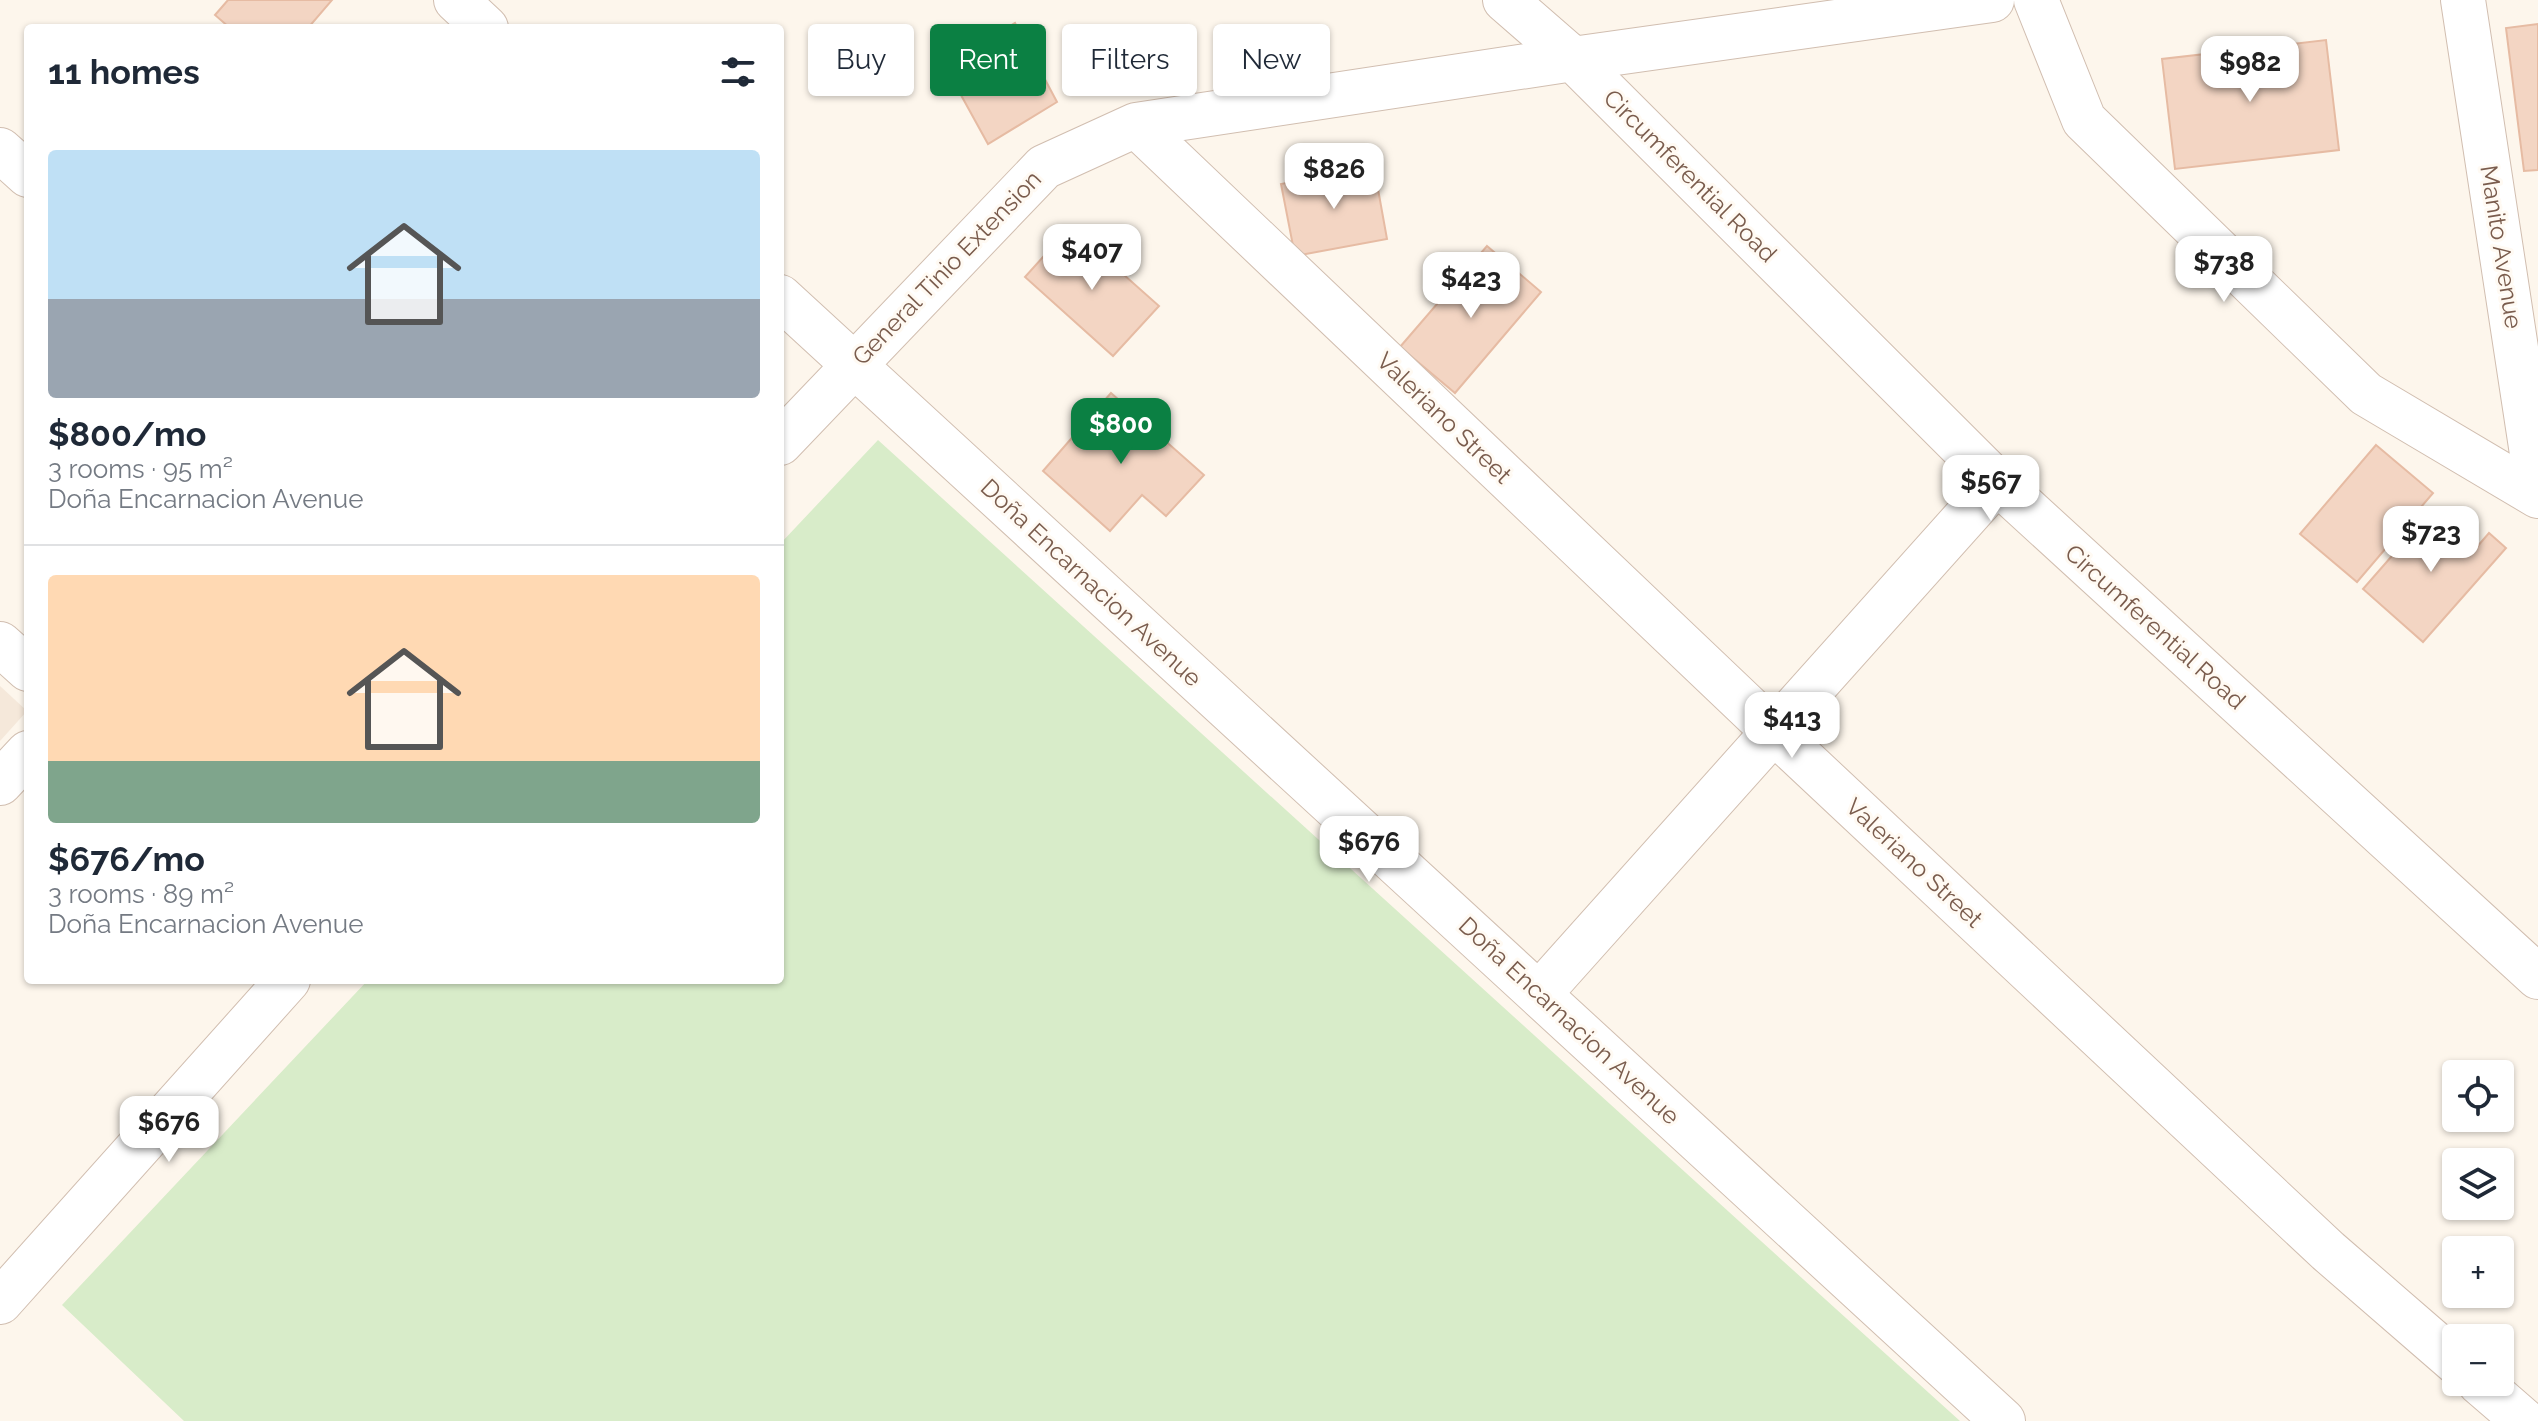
<!DOCTYPE html>
<meta charset="utf-8">
<style>
:root{--surface:#fff;--page:#f6f6f7;--text:#1f2937;--muted:#747a83;--line:#e0e1e3;--accent:#0b8043}
body{margin:0;font-family:Raleway,sans-serif;background:var(--page);color:var(--text);height:100vh;display:flex;flex-direction:column;font-size:30px;white-space:nowrap}
*{box-sizing:border-box;margin:0}
p{font-size:26px;color:var(--muted)}
.icon{flex:none;width:44px;height:44px;fill:none;stroke:currentColor;stroke-width:2;stroke-linecap:round;stroke-linejoin:round}
.map{position:relative;flex:1;overflow:hidden}
.panel{position:absolute;left:24px;top:24px;width:760px;height:960px;display:flex;flex-direction:column;background:var(--surface);border-radius:8px;box-shadow:0 2px 6px #0004}
.panel>*{flex:none}
.hud{position:absolute;left:808px;top:24px;width:760px;height:72px;display:flex;gap:16px}
.controls{position:absolute;left:2442px;top:1060px;display:grid;gap:16px}
.controls a{display:grid;place-items:center;width:72px;height:72px;border-radius:8px;background:var(--surface);box-shadow:0 2px 6px #0004;font-size:40px}
.price{position:absolute;translate:-50% -68px;padding:0 18px;border-radius:16px;background:#fff;color:#222;font-size:26px;line-height:52px;filter:drop-shadow(0 2px 4px #0008)}
.price::after{content:'';position:absolute;left:50%;top:48px;width:24px;height:18px;margin-left:-12px;background:inherit;clip-path:polygon(0 0,100% 0,50% 100%)}
.price.current{background:var(--accent);color:#fff}
ul{padding:0;list-style:none}
li{display:grid;align-content:center;gap:16px;height:424px;padding:0 24px}
li+li{border-top:2px solid var(--line)}
li span{display:grid;place-items:center;height:248px;border-radius:8px;color:#555}
li>.icon{margin-inline-start:auto}
span .icon{width:144px;height:144px;fill:#fffc;stroke-width:1}
li b{font-size:34px}
h2{display:flex;justify-content:space-between;align-items:center;height:96px;padding:0 24px;font-size:34px}
.tag{padding:0 28px;border-radius:8px;background:var(--surface);box-shadow:0 2px 6px #0004;font-size:28px;line-height:72px}
.tag.current{background:var(--accent);color:#fff}
.map>svg:first-child{display:block}
.residential{fill:#f5e8da}
.green{fill:#d8ecc9}
.building{fill:#f3d5c3;stroke:#e6bba3;stroke-width:2}
.lines{fill:none;stroke-linecap:round;stroke-linejoin:round}
.minor-casing{stroke:#d1beb0;stroke-width:46}
.minor{stroke:#fff;stroke-width:44}
.labels{text-anchor:middle;stroke-width:6;stroke-linejoin:round;paint-order:stroke}
.street-label{font-size:24px;fill:#7a5c4d;stroke:#fffaf3}
</style>
<div class="map">
<svg width="2538" height="1421" viewBox="0 0 2538 1421">
<rect width="100%" height="100%" fill="#fdf6ec"/>
<path class="residential" d="M0 686 27 711 0 741Z"/>
<path class="green" d="M878 440 1836 1309 1960 1421H184L62 1305 368 980H780V544Z"/>
<path class="building" d="M228 0H332L308 28H230L215 15Z
M1015 23 1057 102 988 144 945 66Z
M2538 24V170L2524 171 2506 28Z
M2326 40 2339 150 2175 169 2162 59Z
M1374 167 1387 239 1295 256 1281 184Z
M1070 227 1159 306 1113 356 1025 277Z
M1487 246 1541 292 1455 393 1400 347Z
M1111 393 1204 475 1166 516 1142 495 1110 531 1043 471Z
M2376 445 2433 493 2357 582 2300 534Z
M2433 509 2477 547 2489 533 2506 548 2423 642 2363 589Z"/>
<g class="lines">
<g class="minor-casing">
<path id="minor" d="M456 0 486 28
M1505 0 1573 59 1997 482 2538 977
M2036 0 2084 120 2366 394 2538 496
M2463 0 2538 493
M1136 125 1773 731 2328 1251 2456 1362
M0 150 28 175
M780 297 2003 1421
M780 443 1044 167 1136 125 1573 59 1992 0
M0 644 28 669
M0 783 28 753
M1539 994 1997 482
M0 1302 288 980
M2479 1382 2524 1421"/>
</g>
<use href="#minor" class="minor"/>
</g>
<g class="labels">
<g class="street-label">
<text transform="translate(1690 176) rotate(45)" y="8">Circumferential Road</text>
<text transform="translate(2501 247) rotate(81)" y="8">Manito Avenue</text>
<text transform="translate(947 268) rotate(-46)" y="8">General Tinio Extension</text>
<text transform="translate(1444 418) rotate(44)" y="8">Valeriano Street</text>
<text transform="translate(1091 583) rotate(43)" y="8">Doña Encarnacion Avenue</text>
<text transform="translate(2155 627) rotate(42)" y="8">Circumferential Road</text>
<text transform="translate(1914 863) rotate(43)" y="8">Valeriano Street</text>
<text transform="translate(1569 1021) rotate(43)" y="8">Doña Encarnacion Avenue</text>
</g>
</g>
</svg>
<div class="controls">
<a><svg class="icon" aria-label="locate" viewBox="0 0 24 24"><circle cx="12" cy="12" r="6"/><path d="M12 2v4M12 18v4M2 12h4M18 12h4"/></svg></a>
<a><svg class="icon" aria-label="layers" viewBox="0 0 24 24"><path d="M12 4l9 5-9 5-9-5zM3 14l9 5 9-5"/></svg></a>
<a>+</a>
<a>−</a>
</div>
<b class="price" style="left:2250px;top:104px">$982</b>
<b class="price" style="left:1334px;top:211px">$826</b>
<b class="price" style="left:1092px;top:292px">$407</b>
<b class="price" style="left:2224px;top:304px">$738</b>
<b class="price" style="left:1471px;top:320px">$423</b>
<b class="price current" style="left:1121px;top:466px">$800</b>
<b class="price" style="left:1991px;top:523px">$567</b>
<b class="price" style="left:2431px;top:574px">$723</b>
<b class="price" style="left:1792px;top:760px">$413</b>
<b class="price" style="left:1369px;top:884px">$676</b>
<b class="price" style="left:169px;top:1164px">$676</b>
<div class="hud">
<a class="tag">Buy</a>
<a class="tag current">Rent</a>
<a class="tag">Filters</a>
<a class="tag">New</a>
</div>
<section class="panel">
<h2>11 homes<svg class="icon" aria-label="filters" viewBox="0 0 24 24"><path d="M4 7h16M4 17h16"/><circle cx="9" cy="7" r="2"/><circle cx="15" cy="17" r="2"/></svg></h2>
<ul>
<li><span style="background:linear-gradient(#bfe0f5 60%,#9aa5b1 0)"><svg class="icon" aria-label="home" viewBox="0 0 24 24"><path d="M3 11l9-7 9 7M6 9v11h12V9"/></svg></span><div><b>$800/mo</b><p>3 rooms · 95 m²</p><p>Doña Encarnacion Avenue</p></div></li>
<li><span style="background:linear-gradient(#ffd9b3 75%,#7fa58c 0)"><svg class="icon" aria-label="home" viewBox="0 0 24 24"><path d="M3 11l9-7 9 7M6 9v11h12V9"/></svg></span><div><b>$676/mo</b><p>3 rooms · 89 m²</p><p>Doña Encarnacion Avenue</p></div></li>
</ul>
</section>
</div>
